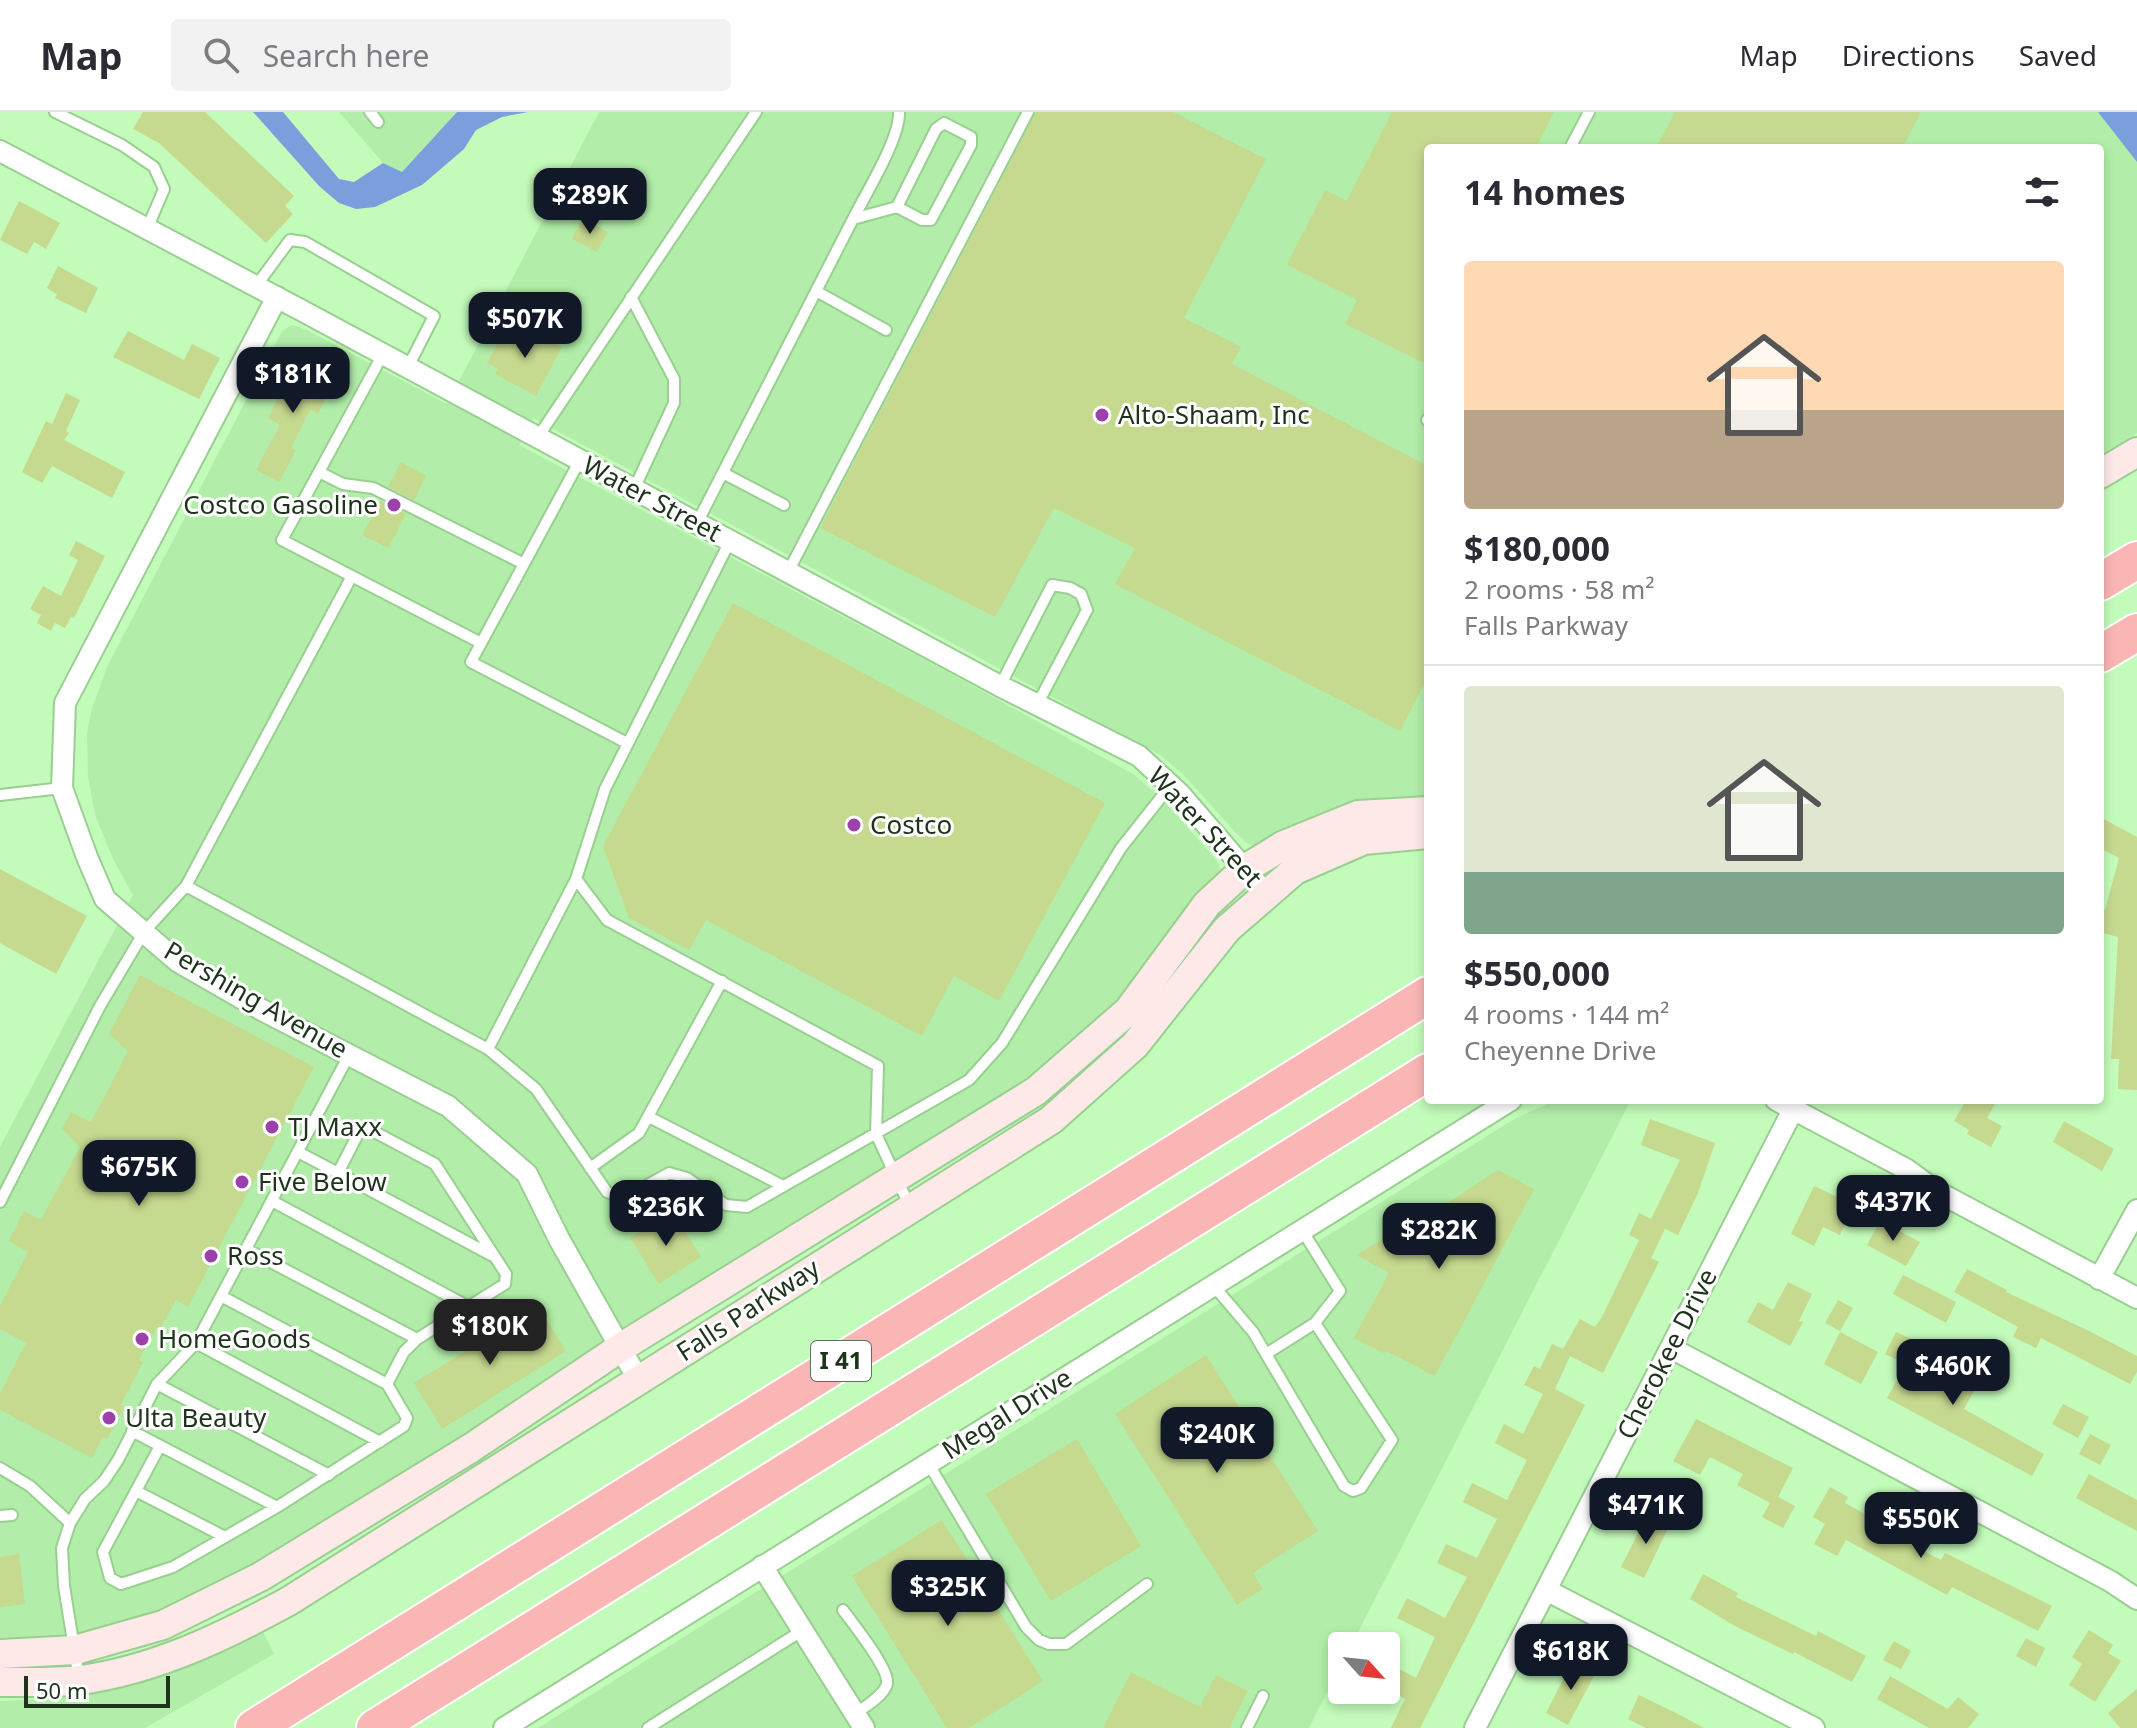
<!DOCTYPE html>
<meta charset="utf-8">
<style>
:root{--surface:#fff;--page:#f2f2f3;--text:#2b2b33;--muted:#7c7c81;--line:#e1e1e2;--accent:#111827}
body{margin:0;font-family:"Noto Sans",sans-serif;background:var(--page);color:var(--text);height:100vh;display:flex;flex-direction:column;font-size:30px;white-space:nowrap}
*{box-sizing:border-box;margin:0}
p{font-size:26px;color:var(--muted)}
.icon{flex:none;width:44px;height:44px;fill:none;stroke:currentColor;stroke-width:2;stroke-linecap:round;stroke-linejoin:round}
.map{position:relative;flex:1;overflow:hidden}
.details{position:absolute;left:1424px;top:32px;width:680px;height:960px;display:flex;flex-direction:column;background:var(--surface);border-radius:8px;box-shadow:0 4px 12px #0003}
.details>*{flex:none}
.needle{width:52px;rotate:117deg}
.controls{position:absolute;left:1328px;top:1520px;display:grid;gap:16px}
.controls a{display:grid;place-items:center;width:72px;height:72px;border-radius:8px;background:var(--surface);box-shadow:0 4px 12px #0003;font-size:40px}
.scale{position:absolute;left:24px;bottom:20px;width:146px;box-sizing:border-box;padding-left:8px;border:4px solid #1d331a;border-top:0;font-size:22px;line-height:28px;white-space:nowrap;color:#1d331a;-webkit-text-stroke:6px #fff;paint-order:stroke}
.price{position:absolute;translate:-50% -68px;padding:0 18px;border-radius:16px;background:var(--accent);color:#fff;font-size:26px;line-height:52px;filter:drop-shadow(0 2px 4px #0008)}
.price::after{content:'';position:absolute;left:50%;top:48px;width:24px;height:18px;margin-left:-12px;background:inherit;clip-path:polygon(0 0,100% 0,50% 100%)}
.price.current{background:#222;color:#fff}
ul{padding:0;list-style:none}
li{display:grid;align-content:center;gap:16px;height:424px;padding:0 40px}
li+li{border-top:2px solid var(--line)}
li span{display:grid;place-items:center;height:248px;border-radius:8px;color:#555}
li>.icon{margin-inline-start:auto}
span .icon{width:144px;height:144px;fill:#fffc;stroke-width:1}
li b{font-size:34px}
h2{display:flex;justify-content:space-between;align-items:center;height:96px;padding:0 40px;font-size:34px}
header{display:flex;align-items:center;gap:48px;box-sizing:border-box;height:112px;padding:0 40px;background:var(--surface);border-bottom:2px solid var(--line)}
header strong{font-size:38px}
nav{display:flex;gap:44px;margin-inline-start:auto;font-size:28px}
.search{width:560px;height:72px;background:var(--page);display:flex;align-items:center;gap:20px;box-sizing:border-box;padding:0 28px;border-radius:8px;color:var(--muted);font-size:30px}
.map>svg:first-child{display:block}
.built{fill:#b2eea9}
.water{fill:#7b9edc}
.building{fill:#c5d98f}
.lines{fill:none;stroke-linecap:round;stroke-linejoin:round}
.lane-casing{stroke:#99cf91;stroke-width:14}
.street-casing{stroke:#99cf91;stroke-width:24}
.secondary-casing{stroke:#99cf91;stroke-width:32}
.highway-casing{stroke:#fff;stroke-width:40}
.lane{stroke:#fff;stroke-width:10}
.street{stroke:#fff;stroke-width:20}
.secondary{stroke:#fde9e8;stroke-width:28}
.highway{stroke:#f9b6b4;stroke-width:36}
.poi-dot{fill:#9c41ac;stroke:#fff;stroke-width:3}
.labels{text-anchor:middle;stroke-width:6;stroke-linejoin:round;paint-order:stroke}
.shield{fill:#fff;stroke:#61705f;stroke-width:2}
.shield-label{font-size:24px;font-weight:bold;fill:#1d331a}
.poi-label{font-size:26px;fill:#1d331a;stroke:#fff;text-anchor:start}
.street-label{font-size:26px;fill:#1d331a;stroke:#fff}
</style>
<header>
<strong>Map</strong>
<div class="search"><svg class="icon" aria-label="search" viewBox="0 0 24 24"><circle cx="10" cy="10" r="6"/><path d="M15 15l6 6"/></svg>Search here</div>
<nav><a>Map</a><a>Directions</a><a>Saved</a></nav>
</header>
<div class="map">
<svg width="2137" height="1616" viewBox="0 0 2137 1616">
<rect width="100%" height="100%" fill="#c3fbba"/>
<path class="built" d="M339 0H457L402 60 383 51Z
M599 0H2137V321L2100 344V36H1428V688L1260 735 1248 732 1236 721 1183 662 1160 643 533 306 519 333 942 557 1133 662 1164 689 1213 744 1219 753 1222 764 1081 936 226 1476 108 1521 0 1534V1035L133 783 114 749 95 703 88 664 87 621 92 596 107 555 282 219 292 213 307 218 447 292Z
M1557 988H1631L1351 1534H1342V1551L1309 1616H538L1516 1006Z
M261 1516 274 1542 145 1616H0V1589L61 1586 157 1565 213 1544Z"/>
<path class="water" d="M253 0H283L339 67 354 70 383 51 402 60 457 0H528L502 5 476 18 464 37 422 73 375 95 356 97 339 91 319 74Z
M2098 0H2137V50Z"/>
<path class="building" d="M143 0H205L294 84 285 94 293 102 266 131 159 31 133 17Z
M1036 0H1173L1266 47 1184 206 1241 235 1232 252 1428 354V565L1400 619 1115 472 1135 436 1054 396 995 505 820 416Z
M1392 0H1554L1536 36H1428V253L1345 212 1357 188 1287 153 1325 78 1347 89Z
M1675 0H1921L1902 36H1656Z
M19 89 60 111 46 137 34 130 27 142 0 128Z
M583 107 608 120 597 140 572 127Z
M58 154 98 176 86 201 55 186 57 182 47 176Z
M523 215 562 235 536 284 495 262 498 257 487 251 502 221 515 228Z
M128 219 184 248 192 232 220 246 199 287 113 245Z
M296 248 335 267 318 302 310 298 291 336 296 338 279 370 256 358 280 313 268 306Z
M66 281 80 288 66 319 69 321 64 328 125 360 112 386 52 354 42 371 22 360 46 309 52 312Z
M401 350 426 364 414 388 388 375Z
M381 389 406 402 388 436 362 423Z
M76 429 105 444 74 506 71 505 65 516 55 511 51 519 37 511 41 503 30 497 43 474 61 484 78 448 69 443Z
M733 491 1105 691 999 889 954 864 922 924 706 808 689 838 629 806 603 734Z
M2100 705 2137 725V978L2118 977 2119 947H2111L2118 825 2100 820V796L2105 798 2119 746 2100 736Z
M0 757 87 804 56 862 0 831Z
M140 863 314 955 188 1195 176 1188 160 1217 157 1215 139 1248 143 1250 121 1293 124 1295 107 1327 103 1325 92 1346 0 1298V1281L26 1231 0 1217V1194L28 1140 9 1129 24 1099 41 1108 80 1035 62 1017 71 1000 91 1010 128 939 109 922Z
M1966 988H1997L1987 1006 2002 1014 1991 1035 1967 1022 1969 1018 1954 1009Z
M1650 1007 1715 1031 1698 1081 1678 1123 1665 1117 1651 1146 1659 1150 1603 1261 1570 1244 1555 1277 1585 1293 1420 1616H1391L1405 1587 1386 1576V1550L1416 1566 1435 1525 1397 1506 1407 1486 1445 1506 1467 1465 1437 1451 1446 1432 1477 1446 1497 1407 1463 1390 1472 1371 1507 1388 1527 1348 1495 1331 1504 1312 1523 1322 1543 1282 1524 1273 1534 1254 1540 1257 1552 1232 1563 1237 1580 1207 1595 1215 1602 1205 1639 1128 1629 1123 1639 1101 1651 1107 1680 1048 1641 1033Z
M2064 1009 2114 1037 2102 1059 2053 1030Z
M1498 1058 1534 1077 1435 1264 1386 1239 1383 1241 1354 1226 1389 1161 1356 1143 1426 1101 1428 1104Z
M1814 1074 1854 1093 1840 1123 1823 1115 1814 1134 1791 1122Z
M672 1099 701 1145 659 1172 630 1126Z
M1880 1109 1920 1130 1906 1154 1867 1133Z
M1967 1157 2007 1178 2006 1180 2089 1219 2137 1244V1260L2130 1272 2041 1226 2036 1236 2013 1225 2018 1215 1954 1180Z
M1903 1163 1956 1190 1946 1211 1893 1182Z
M1788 1170 1812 1182 1799 1209 1803 1210 1790 1234 1747 1210 1758 1190 1773 1198Z
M1838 1188 1853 1196 1840 1219 1825 1211Z
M538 1194 566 1239 442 1317 414 1271Z
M1840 1220 1878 1240 1861 1272 1824 1252Z
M1896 1220 1919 1230 1910 1247 1953 1269 1960 1256 1980 1268 1964 1297 2044 1342 2032 1364 1887 1286 1906 1252 1885 1242Z
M1206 1243 1318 1419 1253 1461 1263 1477 1237 1493 1115 1302Z
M2063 1292 2089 1305 2078 1326 2052 1312Z
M1696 1307 1793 1356 1778 1385 1795 1394 1783 1416 1762 1405 1770 1391 1737 1373 1743 1362 1710 1345 1700 1363 1673 1349Z
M2090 1322 2111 1333 2100 1353 2079 1342Z
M1077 1327 1141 1434 1051 1489 986 1382Z
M2089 1362 2137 1388V1419L2076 1386Z
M1830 1375 1848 1385 1845 1391 1879 1410 1882 1404 1904 1415 1899 1426 1941 1448 1945 1441 2052 1494 2038 1519 1952 1475 1947 1483 1846 1428 1837 1444 1814 1432 1825 1412 1813 1405Z
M1648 1401 1670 1412 1644 1466 1621 1455Z
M942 1408 1043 1569 969 1616H947L852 1464Z
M19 1442 25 1492 0 1495V1445Z
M1703 1462 1738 1481 1736 1485 1816 1524 1818 1519 1866 1544 1852 1570 1794 1540 1793 1542 1735 1514 1690 1487Z
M2089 1518 2113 1533 2108 1541 2121 1549 2095 1590 2069 1573 2082 1552 2072 1545Z
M2026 1526 2045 1536 2036 1555 2016 1544Z
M1894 1529 1911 1539 1901 1557 1883 1548Z
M1573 1548 1596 1560 1568 1613 1546 1601Z
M1131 1560 1200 1595 1216 1563 1248 1579 1229 1616H1103Z
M1890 1564 1948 1597 1958 1585 1979 1602 1968 1616H1929L1877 1587Z
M2137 1577V1616H2120L2108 1601Z
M1639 1583 1680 1603 1704 1616H1646L1628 1607Z"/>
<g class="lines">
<g class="lane-casing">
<path id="lane" d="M55 0 122 33 154 55 164 77 147 117
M370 0 378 10
M1570 36 1589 0
M853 107C866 81 900 27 899 0
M256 174 290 128 305 130 434 204 408 255
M816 179 886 218
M631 185 674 267V291L634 377
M383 242 282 428 481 531
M1427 308 1428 307
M538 325 756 0
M580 348 471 550 627 631
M319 360 343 372 373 376 524 452
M723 361 784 393
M697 411 853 107 897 95 922 108H931L971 33V25L944 11 936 17 897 95
M788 460 1028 0
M1000 574 1052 473 1070 476 1081 482 1087 498 1037 593
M0 683 62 676
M576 767 607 808 878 954 876 1022 909 1093
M186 774 488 937 536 977 607 1080 624 1086 669 1061 687 1066 726 1093 747 1095 969 968 1002 931 1121 736 1170 674
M488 937 576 767 605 677 730 429
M649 1005 783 1074
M590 1056 639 1021 722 869
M338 1061 491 1143
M272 1089 469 1195
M0 1090 100 894 144 820 186 774 352 464
M246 1137 417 1227
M1213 1173 1253 1220 1344 1374 1353 1379 1361 1376 1392 1328 1315 1211 1340 1179 1302 1118
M221 1184 387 1272
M196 1231 380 1330
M1266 1242 1315 1211
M157 1272 329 1363
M132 1319 277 1395 173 1455 121 1472 110 1466 103 1440 160 1334
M928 1351 1026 1515 1039 1528 1049 1532H1066L1147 1472
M0 1356 30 1374 70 1411
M136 1379 225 1425
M277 1395 404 1314 407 1306 387 1272 404 1240 417 1227 505 1172 506 1162 435 1052 369 1017 358 1022 338 1061 298 1040
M0 1404 12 1403
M843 1498C853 1512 890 1557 887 1572 884 1584 864 1595 855 1602
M79 1567 64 1474 62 1436 70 1411 85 1387 104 1369 118 1348 157 1272 196 1231 349 943
M648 1616 803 1518
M1247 1616 1263 1584"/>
</g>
<g class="street-casing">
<path id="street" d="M0 39 299 197 1000 574 1139 644 1180 682 1266 782
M277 185 65 591 62 676 87 745 105 787 177 849 262 898 448 994 527 1062 559 1127 638 1267
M1776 988 1906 1057 1936 1079 2137 1186
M2099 1167 2137 1098
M1671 1236 2110 1469 2137 1487
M762 1454 864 1616
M1546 1478 1814 1616
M504 1616 1511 988
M1475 1616 1794 996"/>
</g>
<g class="secondary-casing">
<path id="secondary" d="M2100 362 2137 340
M0 1542 75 1538 163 1513 260 1465 471 1336 620 1236 1036 979 1128 899 1207 792 1245 757 1284 733 1358 703 1428 699
M0 1570C27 1570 55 1571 81 1568 157 1557 223 1525 289 1489L1051 1008 1135 933 1227 817 1295 758 1364 728 1428 722"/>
</g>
<g class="highway-casing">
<path id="highway" d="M2100 470 2137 448
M2100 542 2137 520
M254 1616 1428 883
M375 1616 1428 960"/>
</g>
<use href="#lane" class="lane"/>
<use href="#street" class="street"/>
<use href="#secondary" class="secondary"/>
<use href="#highway" class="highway"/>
</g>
<g class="poi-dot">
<circle cx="1102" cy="303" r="8"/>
<circle cx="394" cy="393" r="8"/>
<circle cx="854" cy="713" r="8"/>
<circle cx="272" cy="1015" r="8"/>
<circle cx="242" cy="1070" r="8"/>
<circle cx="211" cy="1144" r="8"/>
<circle cx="142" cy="1227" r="8"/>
<circle cx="109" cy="1306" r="8"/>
</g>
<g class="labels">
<rect class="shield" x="811" y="1229" width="60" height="40" rx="6"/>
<g class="shield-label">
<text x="841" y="1257">I 41</text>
</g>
<g class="poi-label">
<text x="1118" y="312">Alto-Shaam, Inc</text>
<text x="378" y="402" text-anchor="end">Costco Gasoline</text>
<text x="870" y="722">Costco</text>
<text x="288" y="1024">TJ Maxx</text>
<text x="258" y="1079">Five Below</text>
<text x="227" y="1153">Ross</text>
<text x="158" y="1236">HomeGoods</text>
<text x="125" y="1315">Ulta Beauty</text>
</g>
<g class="street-label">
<text transform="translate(652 387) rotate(28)" y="9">Water Street</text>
<text transform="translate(1205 715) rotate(47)" y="9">Water Street</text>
<text transform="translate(256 888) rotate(30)" y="9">Pershing Avenue</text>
<text transform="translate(748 1198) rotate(-33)" y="9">Falls Parkway</text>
<text transform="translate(1667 1242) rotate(-63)" y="9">Cherokee Drive</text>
<text transform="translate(1007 1302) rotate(-32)" y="9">Megal Drive</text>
</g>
</g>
</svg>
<div class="controls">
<a><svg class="needle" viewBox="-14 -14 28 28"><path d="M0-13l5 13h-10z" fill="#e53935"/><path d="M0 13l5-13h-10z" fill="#7c7c81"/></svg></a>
</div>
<div class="scale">50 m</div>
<b class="price" style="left:590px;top:124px">$289K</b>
<b class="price" style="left:525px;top:248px">$507K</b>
<b class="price" style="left:293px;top:303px">$181K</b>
<b class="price" style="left:139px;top:1096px">$675K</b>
<b class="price" style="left:1893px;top:1131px">$437K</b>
<b class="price" style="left:666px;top:1136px">$236K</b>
<b class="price" style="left:1439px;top:1159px">$282K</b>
<b class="price current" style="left:490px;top:1255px">$180K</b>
<b class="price" style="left:1953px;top:1295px">$460K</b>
<b class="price" style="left:1217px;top:1363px">$240K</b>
<b class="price" style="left:1646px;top:1434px">$471K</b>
<b class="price" style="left:1921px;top:1448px">$550K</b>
<b class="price" style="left:948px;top:1516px">$325K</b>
<b class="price" style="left:1571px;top:1580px">$618K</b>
<section class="details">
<h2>14 homes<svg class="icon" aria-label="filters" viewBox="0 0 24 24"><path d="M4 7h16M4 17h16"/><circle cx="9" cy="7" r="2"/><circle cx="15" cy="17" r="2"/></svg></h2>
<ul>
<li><span style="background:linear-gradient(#ffd9b3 60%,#b9a48a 0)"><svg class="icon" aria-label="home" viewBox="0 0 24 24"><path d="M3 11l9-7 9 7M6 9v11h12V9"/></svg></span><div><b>$180,000</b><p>2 rooms · 58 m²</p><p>Falls Parkway</p></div></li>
<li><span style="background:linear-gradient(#dfe7d0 75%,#7fa58c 0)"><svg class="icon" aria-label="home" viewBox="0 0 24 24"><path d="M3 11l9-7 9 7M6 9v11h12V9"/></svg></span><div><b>$550,000</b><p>4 rooms · 144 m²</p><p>Cheyenne Drive</p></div></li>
</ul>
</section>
</div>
